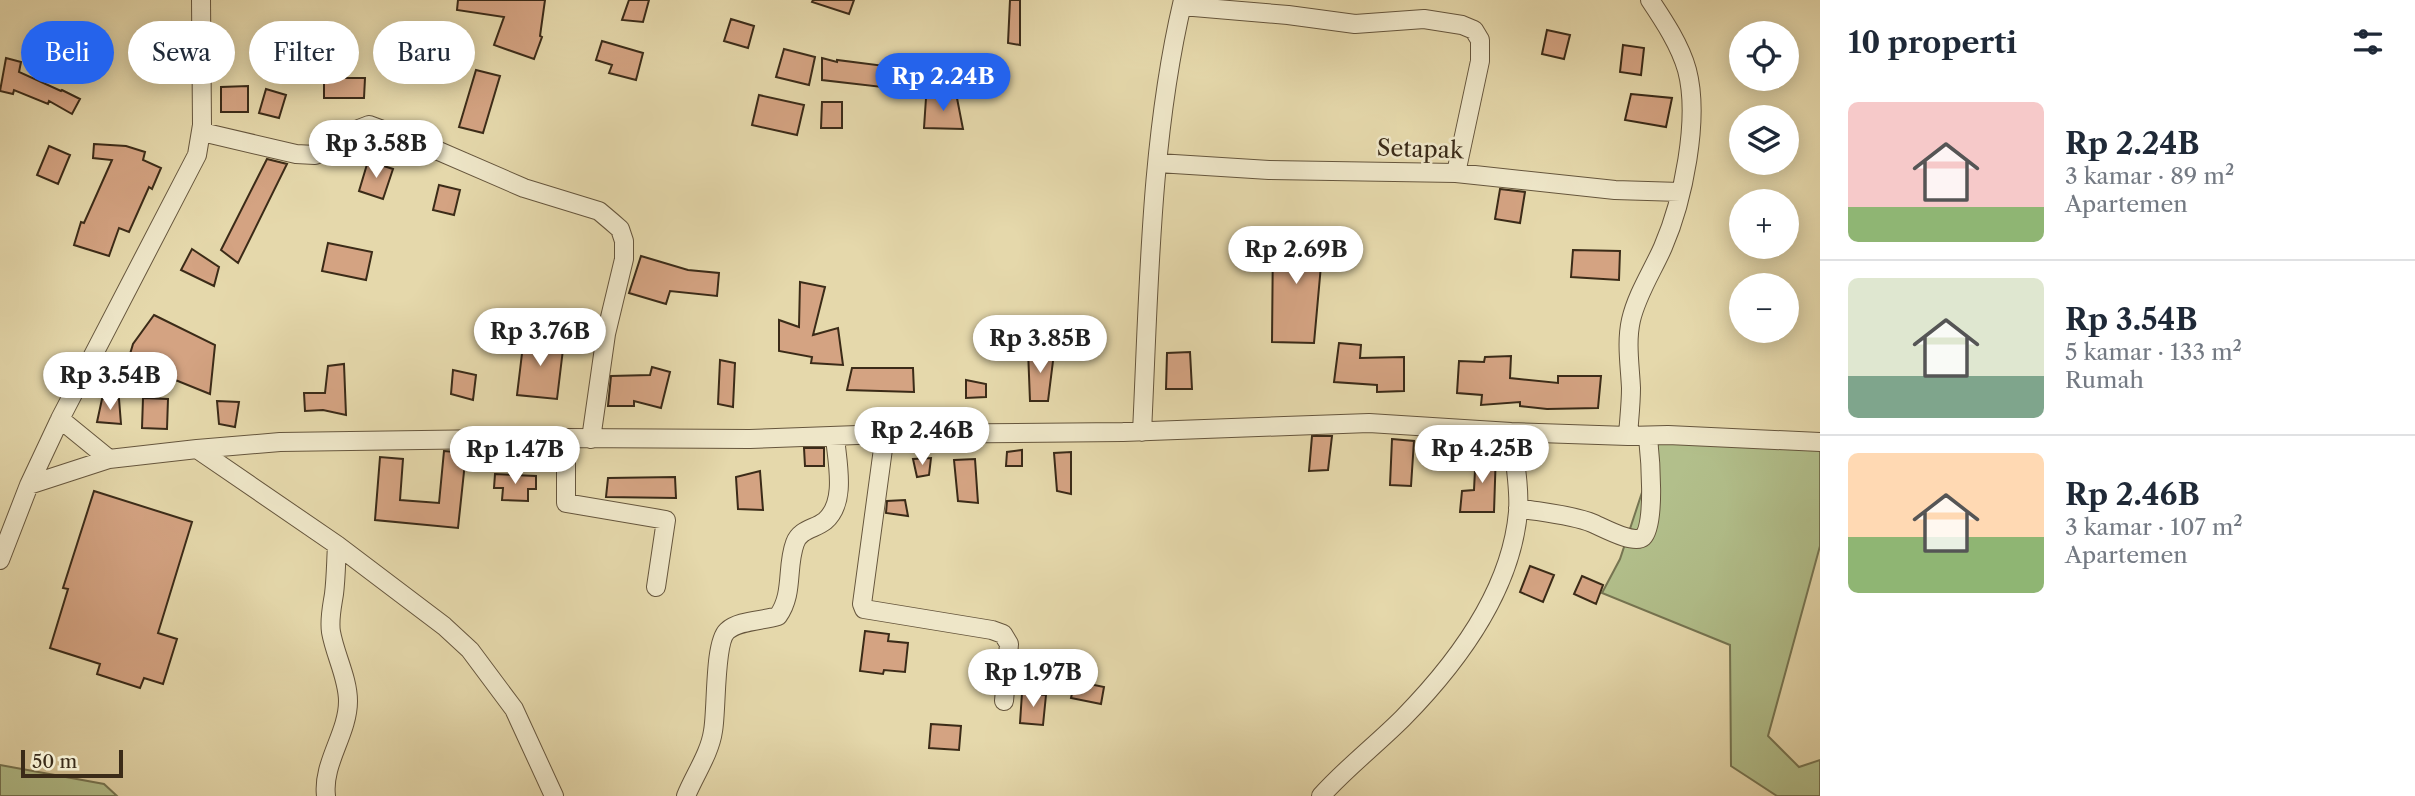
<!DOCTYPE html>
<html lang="id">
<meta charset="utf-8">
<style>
:root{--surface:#fff;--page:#f6f6f7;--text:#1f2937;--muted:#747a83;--line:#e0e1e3;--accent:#2563eb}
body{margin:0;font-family:"Libre Caslon Text",serif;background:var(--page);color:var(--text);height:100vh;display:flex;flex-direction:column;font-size:26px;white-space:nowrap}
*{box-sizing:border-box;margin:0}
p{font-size:23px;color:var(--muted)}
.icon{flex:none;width:38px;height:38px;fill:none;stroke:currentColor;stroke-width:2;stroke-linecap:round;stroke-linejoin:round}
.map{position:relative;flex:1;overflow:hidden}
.drawer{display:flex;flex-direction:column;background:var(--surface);width:595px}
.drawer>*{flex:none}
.hud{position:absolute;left:21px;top:21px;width:665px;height:63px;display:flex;gap:14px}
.tools{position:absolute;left:1729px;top:21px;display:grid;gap:14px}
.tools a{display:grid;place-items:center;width:70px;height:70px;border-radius:50%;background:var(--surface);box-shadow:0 4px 18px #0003;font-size:35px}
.scale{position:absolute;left:21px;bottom:18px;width:102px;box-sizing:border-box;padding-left:7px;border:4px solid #3b2b18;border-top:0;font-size:19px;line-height:24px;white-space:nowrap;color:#3b2b18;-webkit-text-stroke:5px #eee6c8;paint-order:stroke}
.price{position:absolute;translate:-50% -60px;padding:0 16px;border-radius:24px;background:#fff;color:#222;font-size:23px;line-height:46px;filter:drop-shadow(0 2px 4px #0008)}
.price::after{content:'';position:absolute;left:50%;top:42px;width:21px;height:16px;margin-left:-10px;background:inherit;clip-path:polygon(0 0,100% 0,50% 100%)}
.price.selected{background:var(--accent);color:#fff}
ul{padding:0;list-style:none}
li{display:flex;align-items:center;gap:21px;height:175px;padding:0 28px}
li+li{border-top:2px solid var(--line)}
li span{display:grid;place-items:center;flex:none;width:196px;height:140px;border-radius:10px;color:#555}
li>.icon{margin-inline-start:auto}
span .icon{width:84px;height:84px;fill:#fffc;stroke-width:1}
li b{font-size:30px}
h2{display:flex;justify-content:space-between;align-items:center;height:84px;padding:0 28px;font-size:30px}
.tag{padding:0 24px;border-radius:32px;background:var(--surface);box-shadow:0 4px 18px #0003;font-size:24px;line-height:63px}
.tag.selected{background:var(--accent);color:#fff}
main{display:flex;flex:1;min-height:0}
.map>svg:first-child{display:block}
.green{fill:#b2bf8b;stroke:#767552;stroke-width:2}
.building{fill:#d4a382;stroke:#3b2b18;stroke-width:2}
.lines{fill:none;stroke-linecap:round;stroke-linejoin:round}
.minor-casing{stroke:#66563d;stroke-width:20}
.minor{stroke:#eee6c8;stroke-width:18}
.labels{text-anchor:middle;stroke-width:5;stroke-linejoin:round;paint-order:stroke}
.street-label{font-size:23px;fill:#3b2b18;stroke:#eee6c8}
</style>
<main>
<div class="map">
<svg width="1820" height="796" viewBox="0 0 1820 796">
<rect width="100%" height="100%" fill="#e5d8ab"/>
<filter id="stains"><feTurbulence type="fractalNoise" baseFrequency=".00286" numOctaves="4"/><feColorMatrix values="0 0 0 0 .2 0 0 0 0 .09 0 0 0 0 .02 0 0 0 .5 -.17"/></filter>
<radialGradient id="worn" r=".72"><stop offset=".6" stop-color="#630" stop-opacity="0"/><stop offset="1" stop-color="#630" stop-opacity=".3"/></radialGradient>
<path class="green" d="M1662 432 1820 434V546L1768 736 1799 767 1820 760V796H1777L1731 766 1730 645 1602 593 1620 559Z
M0 765 104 784 117 796H0Z"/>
<path class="building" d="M458 0H545L540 36 542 37 534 59 494 45 504 17 457 10Z
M629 0H649L643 22 622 20Z
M813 0H854L849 14 812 2Z
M1010 0H1020V45L1008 43Z
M731 19 754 26 748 48 724 41Z
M1547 30 1570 35 1564 59 1542 54Z
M602 41 643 53 636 80 609 73 612 65 596 60Z
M1623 45 1644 48 1641 75 1620 72Z
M784 49 815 57 809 85 776 77Z
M6 58 21 62 19 72 61 91 62 90 80 99 72 114 49 101 48 104 14 90 13 94 0 91Z
M822 58 837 62V60L885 66 882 87 822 80Z
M476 70 500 76 483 133 459 127Z
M324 78H365L364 98H324Z
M248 86V112H221V87Z
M266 89 286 95 279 118 259 113Z
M956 93 963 129 924 128 926 98Z
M1631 94 1672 98 1666 127 1625 120Z
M759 95 804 105 797 135 752 125Z
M822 102H842V128H821Z
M94 144 126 146 145 152 143 160 161 168 152 189 149 187 129 232 119 228 109 256 74 245 81 222 84 223 112 160 93 158Z
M49 146 70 155 58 184 37 175Z
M267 159 287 164 238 263 221 250Z
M368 161 393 169 383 199 359 191Z
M439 185 460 190 454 215 433 210Z
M1500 189 1525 192 1520 223 1495 219Z
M1324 232 1314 343 1272 342 1273 235Z
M328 243 372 252 366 280 322 271Z
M192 249 219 267 214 286 181 270Z
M1573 250 1620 251 1619 280 1571 277Z
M641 256 688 270 719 273 717 296 670 291 666 304 629 293Z
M800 282 825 287 813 335 838 328 843 365 811 363 812 357 779 351V320L799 327Z
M154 315 215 345 210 394 128 361 133 344Z
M524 337 564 341 557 399 517 395Z
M1339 343 1361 345 1360 358 1404 357V391L1377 392V385L1334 382Z
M1028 350 1054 353 1048 401H1030Z
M1190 352 1192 389H1166L1167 353Z
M1511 356 1510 378 1558 383V376H1601L1598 408 1547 409 1520 406V402L1481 405 1482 395 1457 393 1459 361 1484 362 1485 357Z
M720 360 735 363 733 407 718 404Z
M344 364 346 415 323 410 305 411 304 393H325L328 366Z
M652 367 670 372 661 408 634 401V406H608L611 376 650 375Z
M852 368H913L914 392 847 390Z
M453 370 476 375 473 400 451 394Z
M966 380 986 384V397L966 398Z
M143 398 168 399 167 429 142 428Z
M102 399H119L121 424 97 422Z
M217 401 239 402 235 427 219 424Z
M1312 436H1332L1328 470 1309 471Z
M1392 439 1414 441 1411 486 1390 485Z
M804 448H824V466H805Z
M1022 450V466H1006L1007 452Z
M1476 450 1496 451 1494 512H1460L1462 491 1474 490Z
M444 451 466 453 458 528 375 520 380 457 403 459 400 500 439 503Z
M1071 452V494L1057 491 1054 453Z
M931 458 929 475 917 477 913 459Z
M975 459 978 503 958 501 954 460Z
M760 471 763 510 738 509 736 477Z
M495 474 536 476V489H528V501L502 500 503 488H494Z
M675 477 676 498 606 497 608 478Z
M94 491 192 522 158 633 177 639 163 684 144 678 140 688 97 674 100 664 50 648 68 589 63 588Z
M905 500 908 516 886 513 887 501Z
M1530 566 1554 575 1543 602 1520 592Z
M1582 576 1603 585 1596 604 1574 594Z
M865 631 889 634 888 641 908 643 905 672 884 670 883 674 860 671Z
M1075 681 1104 687 1101 704 1071 698Z
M1022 693 1046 695 1043 725 1020 723Z
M931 724 961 726 959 750 929 748Z"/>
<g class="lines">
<g class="minor-casing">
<path id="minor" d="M1182 6 1288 15 1355 24 1424 19 1462 25 1474 30 1480 40V61L1456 173
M202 132 296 154 315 155 329 149 356 130 369 125 434 149 524 188 599 211 612 222 620 229 624 241V259L606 334 591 439
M1158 163 1269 170 1456 173 1615 190 1680 192
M60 419 109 459
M1142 432C1149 289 1150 139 1183 0
M885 434 862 604 864 609 992 630 1003 634 1009 644 1004 701
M1628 436C1629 420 1631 404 1631 388 1630 366 1626 342 1631 320 1637 294 1653 270 1663 247 1683 201 1700 119 1687 70 1680 45 1664 21 1650 0
M566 438V503L666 520 656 587
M197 449 337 545 444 626 470 650 514 709 554 796
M29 485 109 459 197 449 280 442 566 438 750 439 885 434 1123 432 1369 423 1511 432 1628 436 1668 435 1820 442
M1518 508C1540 512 1573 515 1592 523 1602 527 1634 545 1643 537 1656 525 1650 455 1648 437
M0 560 29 485 60 419 197 155 202 125 201 0
M326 796C322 763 348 734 348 701 348 678 335 655 331 632 329 619 332 607 334 594 336 578 336 562 337 545
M686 796C694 776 710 753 713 731 717 710 714 643 727 631 739 620 763 621 778 616 794 594 786 567 795 543 800 529 815 529 825 521 847 502 837 462 835 437
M1321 796C1346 768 1376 745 1403 718 1457 663 1511 591 1518 512 1520 486 1514 457 1511 432"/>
</g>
<use href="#minor" class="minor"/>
</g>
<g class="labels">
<g class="street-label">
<text transform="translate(1420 149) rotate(2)" y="8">Setapak</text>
</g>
</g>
<rect width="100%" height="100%" filter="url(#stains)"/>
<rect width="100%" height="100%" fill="url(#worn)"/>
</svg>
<div class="tools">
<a><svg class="icon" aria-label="locate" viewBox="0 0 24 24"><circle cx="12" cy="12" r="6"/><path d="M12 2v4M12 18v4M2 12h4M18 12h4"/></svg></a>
<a><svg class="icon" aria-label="layers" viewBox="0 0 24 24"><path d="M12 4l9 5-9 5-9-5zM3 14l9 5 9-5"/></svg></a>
<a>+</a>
<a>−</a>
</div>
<div class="scale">50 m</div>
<b class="price selected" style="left:943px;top:113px">Rp 2.24B</b>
<b class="price" style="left:376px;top:180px">Rp 3.58B</b>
<b class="price" style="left:1296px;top:286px">Rp 2.69B</b>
<b class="price" style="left:540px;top:368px">Rp 3.76B</b>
<b class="price" style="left:1040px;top:375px">Rp 3.85B</b>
<b class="price" style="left:110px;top:412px">Rp 3.54B</b>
<b class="price" style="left:922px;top:467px">Rp 2.46B</b>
<b class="price" style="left:1482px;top:485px">Rp 4.25B</b>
<b class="price" style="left:515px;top:486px">Rp 1.47B</b>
<b class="price" style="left:1033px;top:709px">Rp 1.97B</b>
<div class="hud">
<a class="tag selected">Beli</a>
<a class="tag">Sewa</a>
<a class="tag">Filter</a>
<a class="tag">Baru</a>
</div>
</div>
<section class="drawer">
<h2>10 properti<svg class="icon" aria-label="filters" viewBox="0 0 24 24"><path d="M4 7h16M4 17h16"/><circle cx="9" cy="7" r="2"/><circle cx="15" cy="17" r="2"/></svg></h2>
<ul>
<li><span style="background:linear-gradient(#f6c9c9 75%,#8fb573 0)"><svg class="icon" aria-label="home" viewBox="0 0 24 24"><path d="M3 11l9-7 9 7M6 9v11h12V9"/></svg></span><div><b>Rp 2.24B</b><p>3 kamar · 89 m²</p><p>Apartemen</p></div></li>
<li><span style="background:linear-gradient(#dfe7d0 70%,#7fa58c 0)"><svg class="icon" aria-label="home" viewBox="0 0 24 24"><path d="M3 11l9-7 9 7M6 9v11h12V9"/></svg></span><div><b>Rp 3.54B</b><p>5 kamar · 133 m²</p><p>Rumah</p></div></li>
<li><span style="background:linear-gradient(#ffd9b3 60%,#8fb573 0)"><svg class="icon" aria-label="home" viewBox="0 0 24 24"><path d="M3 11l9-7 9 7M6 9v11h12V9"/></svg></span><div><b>Rp 2.46B</b><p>3 kamar · 107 m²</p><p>Apartemen</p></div></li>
</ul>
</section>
</main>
